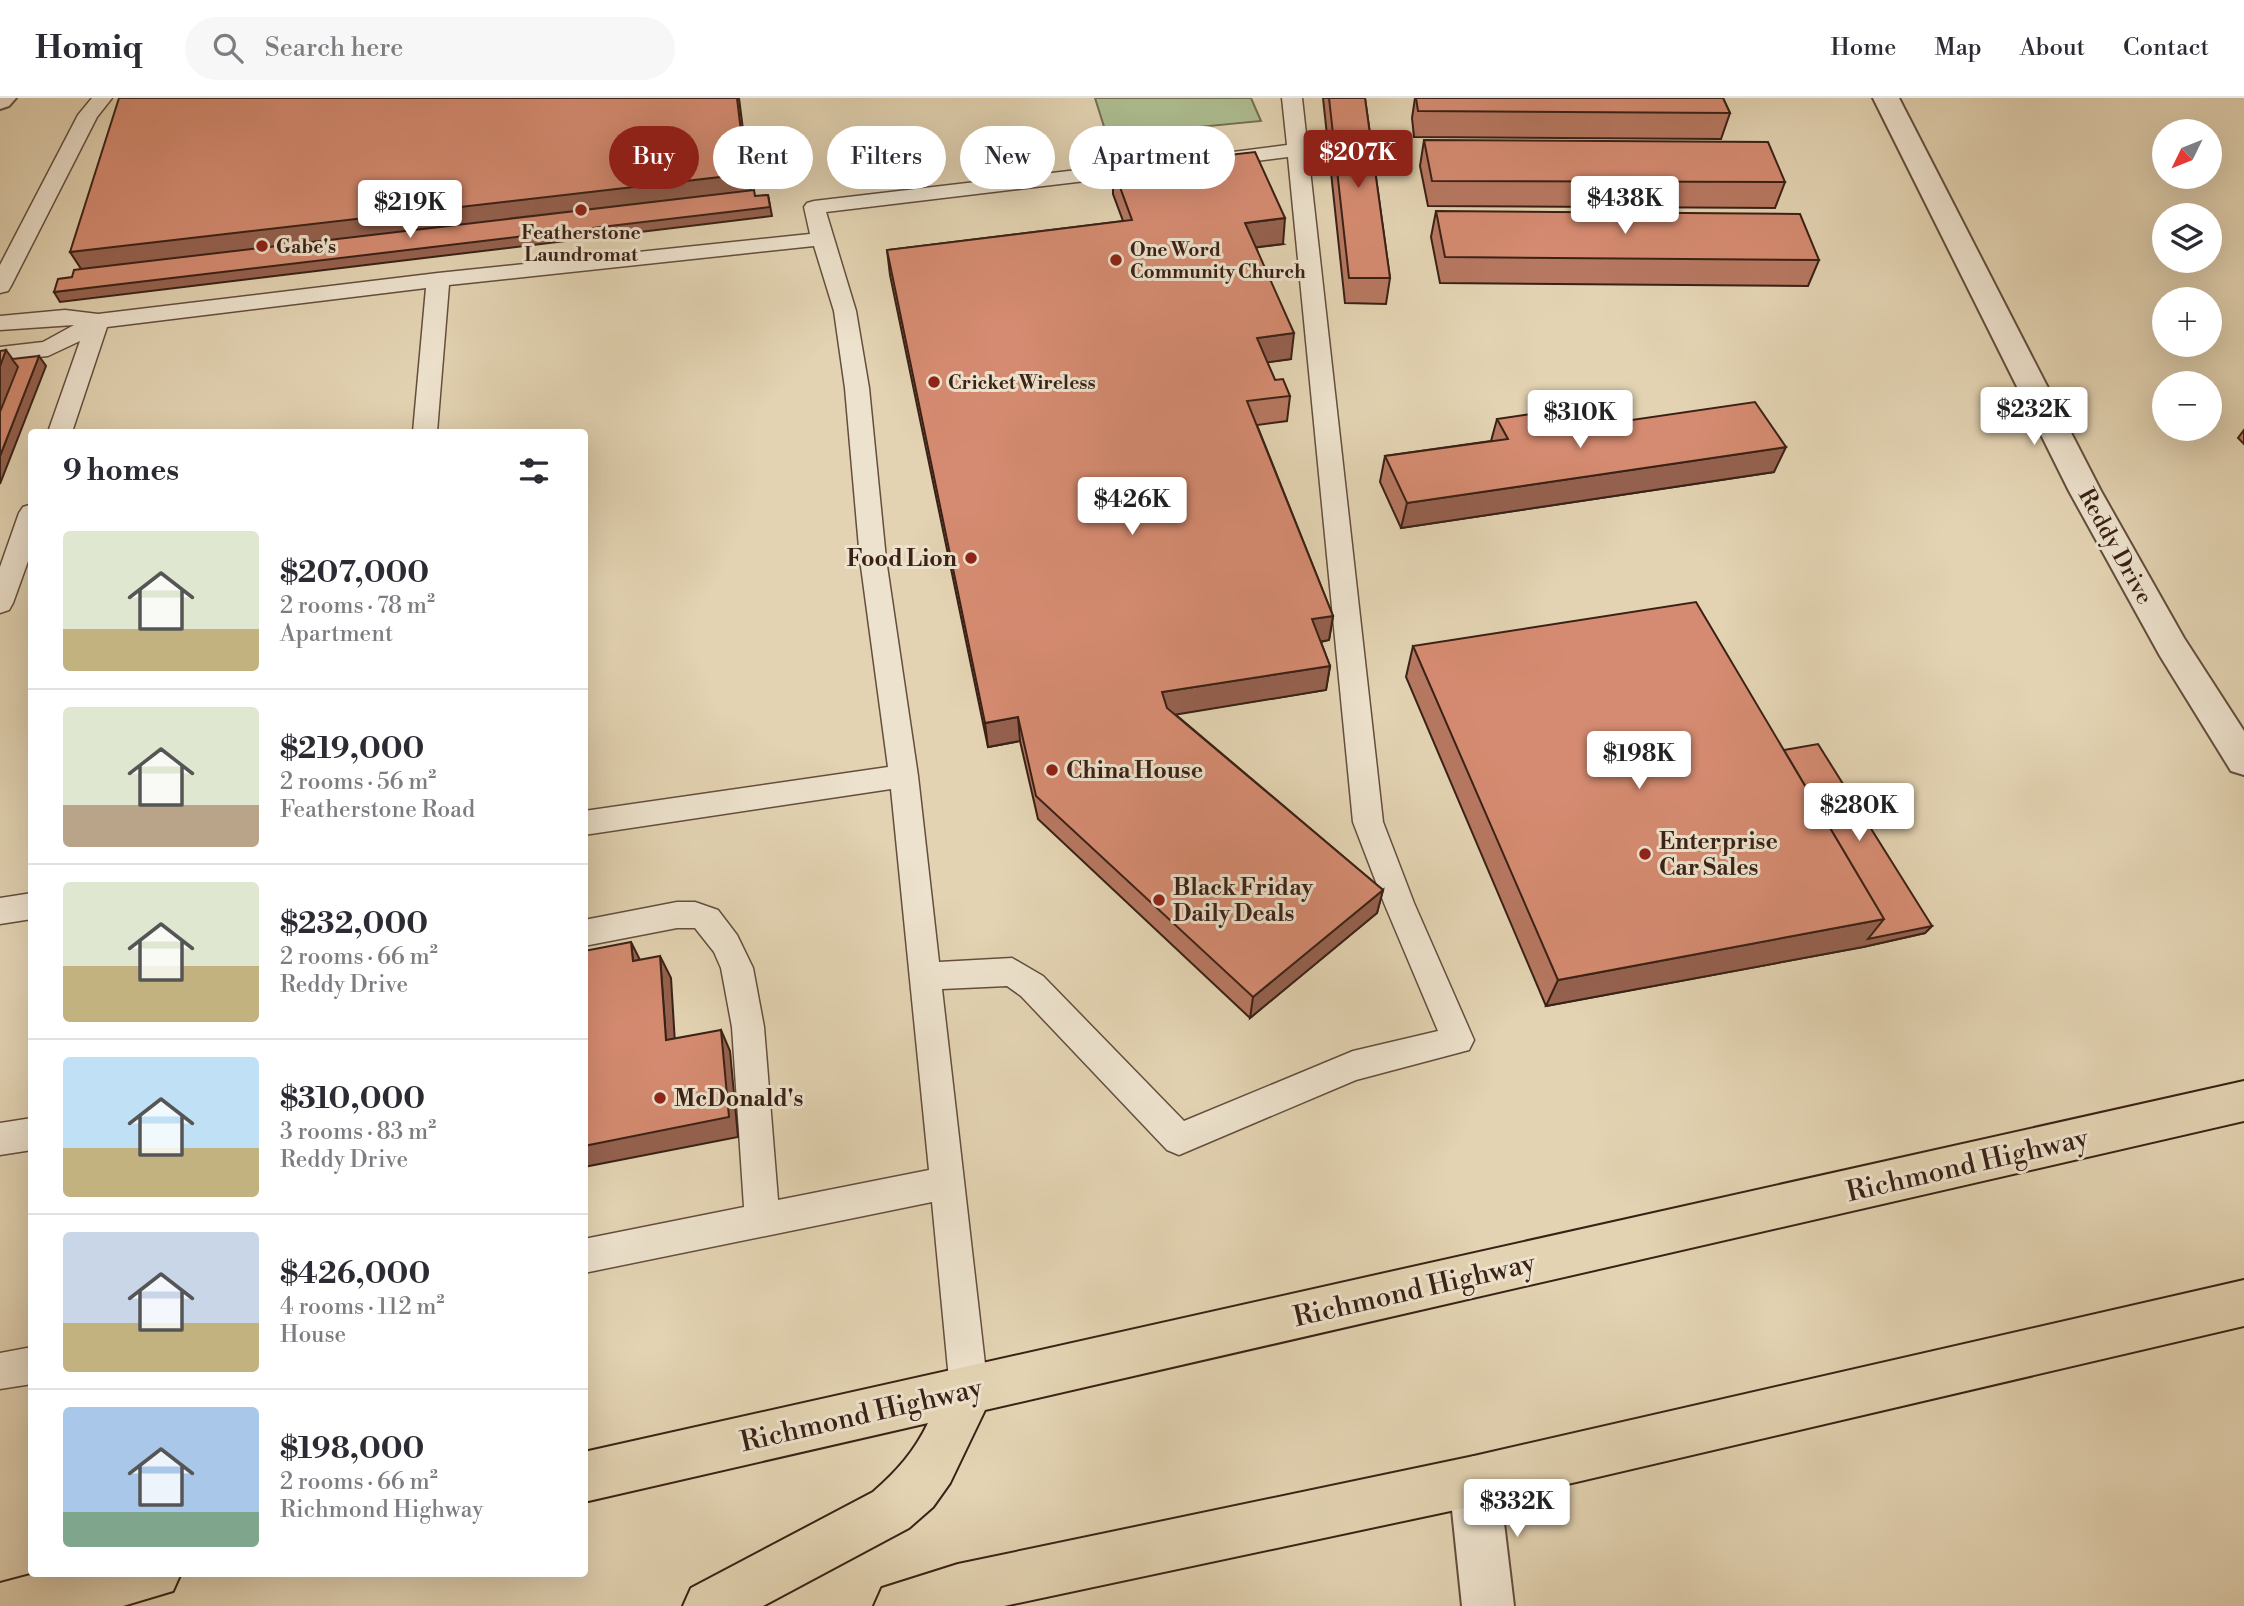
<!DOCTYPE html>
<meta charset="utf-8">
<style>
:root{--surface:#fff;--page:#f7f7f7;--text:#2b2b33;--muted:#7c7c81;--line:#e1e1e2;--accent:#8f2418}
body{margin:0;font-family:"Libre Bodoni",serif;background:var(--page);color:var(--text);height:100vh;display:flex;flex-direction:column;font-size:26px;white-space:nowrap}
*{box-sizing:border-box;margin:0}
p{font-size:23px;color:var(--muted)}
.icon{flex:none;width:38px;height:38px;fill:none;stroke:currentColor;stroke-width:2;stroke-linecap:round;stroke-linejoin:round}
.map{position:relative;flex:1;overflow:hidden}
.sheet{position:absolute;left:28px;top:331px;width:560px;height:1148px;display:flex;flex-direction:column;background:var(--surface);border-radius:7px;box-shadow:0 7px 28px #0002}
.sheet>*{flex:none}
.banner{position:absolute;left:609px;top:28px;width:665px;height:63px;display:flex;gap:14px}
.needle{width:46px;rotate:227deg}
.controls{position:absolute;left:2152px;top:21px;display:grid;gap:14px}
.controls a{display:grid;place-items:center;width:70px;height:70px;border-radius:50%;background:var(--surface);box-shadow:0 7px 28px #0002;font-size:35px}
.price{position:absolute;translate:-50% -60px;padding:0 16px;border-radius:7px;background:#fff;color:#222;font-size:23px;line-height:46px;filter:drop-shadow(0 2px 4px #0008)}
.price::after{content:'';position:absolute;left:50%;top:42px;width:21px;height:16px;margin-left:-10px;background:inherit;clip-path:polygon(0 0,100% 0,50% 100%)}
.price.selected{background:var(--accent);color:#fff}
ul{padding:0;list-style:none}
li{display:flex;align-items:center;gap:21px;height:175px;padding:0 35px}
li+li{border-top:2px solid var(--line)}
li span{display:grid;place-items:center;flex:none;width:196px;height:140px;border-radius:7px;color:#555}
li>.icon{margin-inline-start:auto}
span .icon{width:84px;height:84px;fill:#fffc;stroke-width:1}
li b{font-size:30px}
h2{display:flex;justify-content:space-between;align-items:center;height:84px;padding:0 35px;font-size:30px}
.chip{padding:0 24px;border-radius:32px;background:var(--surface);box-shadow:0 7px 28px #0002;font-size:24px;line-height:63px}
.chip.selected{background:var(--accent);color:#fff}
header{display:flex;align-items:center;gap:42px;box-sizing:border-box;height:98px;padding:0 35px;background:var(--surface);border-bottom:2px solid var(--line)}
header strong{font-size:33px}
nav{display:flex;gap:38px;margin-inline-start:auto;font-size:24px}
.search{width:490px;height:63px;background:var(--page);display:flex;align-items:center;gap:18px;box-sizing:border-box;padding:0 24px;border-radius:38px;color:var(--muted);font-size:26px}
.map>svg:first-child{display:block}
.green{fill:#aebe90;stroke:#747053;stroke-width:2}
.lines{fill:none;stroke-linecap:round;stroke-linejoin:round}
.service-casing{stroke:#644e3d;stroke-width:3}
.minor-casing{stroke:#644e3d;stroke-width:4}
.tertiary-casing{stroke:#644e3d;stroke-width:4}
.primary-casing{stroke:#3a2116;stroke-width:4}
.service{fill:#ede2cd;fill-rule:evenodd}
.minor{fill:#ede2cd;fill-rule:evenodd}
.tertiary{fill:#ede2cd;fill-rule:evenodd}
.primary{fill:#e3d3b2;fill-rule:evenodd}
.wall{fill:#b77861;stroke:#3a2116;stroke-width:2}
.shaded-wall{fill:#95614f;stroke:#3a2116;stroke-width:2}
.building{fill:#d58b71;stroke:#3a2116;stroke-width:2}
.poi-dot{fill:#8f2418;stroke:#ede2cd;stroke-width:2.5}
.labels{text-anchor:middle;stroke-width:6;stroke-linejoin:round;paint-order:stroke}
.far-poi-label{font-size:19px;font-weight:bold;fill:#3a2116;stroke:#ede2cd;text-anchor:start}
.street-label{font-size:23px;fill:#3a2116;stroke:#ede2cd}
.poi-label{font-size:23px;font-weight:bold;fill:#3a2116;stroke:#ede2cd;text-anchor:start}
.near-street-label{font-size:28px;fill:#3a2116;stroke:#ede2cd}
</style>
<header>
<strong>Homiq</strong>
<div class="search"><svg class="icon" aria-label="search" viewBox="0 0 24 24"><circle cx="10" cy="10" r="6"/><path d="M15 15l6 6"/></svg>Search here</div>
<nav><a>Home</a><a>Map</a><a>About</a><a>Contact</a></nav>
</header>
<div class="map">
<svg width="2244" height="1508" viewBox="0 0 2244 1508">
<rect width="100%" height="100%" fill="#e3d3b2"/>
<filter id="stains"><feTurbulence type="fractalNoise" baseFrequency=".00286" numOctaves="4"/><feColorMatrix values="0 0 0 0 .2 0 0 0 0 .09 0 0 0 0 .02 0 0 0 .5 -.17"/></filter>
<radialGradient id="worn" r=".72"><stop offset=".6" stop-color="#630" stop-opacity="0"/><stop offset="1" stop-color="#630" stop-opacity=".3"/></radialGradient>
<path class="green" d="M1095 0H1251L1261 23 1107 38Z"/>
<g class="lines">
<g class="service-casing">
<path id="service" d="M92 0H112L97 19 11 188 8 193 0 195V167L78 17Z
M1282 0H1302L1383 724 1414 805 1474 942 1469 952 1356 982 1179 1057 1167 1052 1021 898 1007 888 942 891 988 1292 982 1305 969 1311 956 1305 950 1292 932 1104 584 1175V1141L744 1109 732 929 721 870 714 854 695 830H677L584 848V822L677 804H695L718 812 737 837 753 870 764 929 778 1102 929 1072 891 691 584 737V713L888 669 860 461 845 290 834 213 814 148 449 187 437 334H413L426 190 107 229 72 334H48L80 243 48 258 0 263V249L43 244 74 227 0 232V218L65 212 98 216 438 175 810 136 804 109 807 105 814 103 1153 63 1160 65 1163 69 1160 73 1153 75 826 114 856 213 869 290 886 461 918 678 939 864 1012 860 1043 878 1184 1023 1353 953 1438 933 1384 805 1353 724 1288 59 1217 68 1210 66 1207 62 1210 58 1217 56 1287 47Z
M32 406V452L13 505 9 512 0 515V469L19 415 23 409Z
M32 795V821L0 826V800Z
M32 1020V1052L0 1057V1025Z
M32 1249V1286L0 1291V1255Z"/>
</g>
<g class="minor-casing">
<path id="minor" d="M1474 1358 1492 1365 1499 1383 1514 1508H1462L1449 1383 1456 1365Z"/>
</g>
<g class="tertiary-casing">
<path id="tertiary" d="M0 0H16L9 8 0 11Z
M1873 0H1899L2101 393 2184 540 2244 633V677L2231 673 2160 558 2069 393Z"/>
</g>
<g class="primary-casing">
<path id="primary" d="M2244 983V1023L985 1312 950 1385 933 1409 909 1430 763 1508H683L691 1490 873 1394C897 1373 914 1354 928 1325L584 1404V1354Z
M2244 1182V1228L1474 1408 1004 1508H874L882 1490 958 1466 1474 1358Z
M38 1475H181L173 1493 123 1508H0V1485Z"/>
</g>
<use href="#service" class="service"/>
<use href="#minor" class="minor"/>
<use href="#tertiary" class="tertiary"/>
<use href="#primary" class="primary"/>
</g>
<path class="wall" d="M1323 0H1365L1390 180 1386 206 1345 205Z
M1415 0H1723L1730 15 1721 41 1414 39 1412 20Z
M1424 42 1785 84 1775 110 1428 108 1420 68Z
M1113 70 1283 146 1256 149 1291 261 1267 264 1275 282 1290 298 1287 323 1257 327 1333 518 1329 542 1321 544 1330 568 1326 592 1175 616 1383 792 1377 815 1250 920 1038 721 1020 643 988 649 890 177 887 152 1123 123 1113 96Z
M1436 113 1819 162 1808 188 1440 185 1431 139Z
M1497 321 1584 329 1774 374 1401 430 1380 384 1385 358 1491 343Z
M2244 332V346L2238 340Z
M1413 548 1784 652 1932 828 1925 835 1863 849 1546 908 1406 579Z"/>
<path class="shaded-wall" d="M737 0H739L752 102 87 180 70 154Z
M768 97 772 118 60 204 54 194Z
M1285 120 1283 146 1243 151 1245 125Z
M1294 235 1291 261 1255 266 1257 240Z
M6 252 25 278 0 341V268Z
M39 258 46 268 0 386V358Z
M1786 349 1774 374 1401 430 1407 405Z
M1333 518 1329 542 1308 546 1312 521Z
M1330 568 1326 592 1161 619 1162 594Z
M1018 619 1020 643 988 649 985 625Z
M1383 792 1377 815 1250 920 1253 899Z
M1884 821 1932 828 1925 835 1863 849 1546 908 1558 882Z
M631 844 642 866 633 863Z
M660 858 671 880 676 962 666 942Z
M721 932 730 953 738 1039 584 1069V1048Z"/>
<path class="building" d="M119 0H737L746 76 70 154Z
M1329 0H1365L1390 180H1349Z
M1416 0H1723L1730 15 1418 13Z
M1424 42 1768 44 1785 84 1432 83Z
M1255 54 1285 120 1245 125 1294 235 1257 240 1275 282 1283 281 1290 298 1247 303 1333 518 1312 521 1330 568 1162 594 1167 610 1383 792 1253 899 1036 698 1018 619 985 625 887 152 1132 122 1113 70Z
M754 92 755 98 768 97 770 109 54 194 58 181 72 179 74 172 81 171Z
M1436 113 1800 116 1819 162 1445 159Z
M6 252 0 268V253Z
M39 258 0 358V314L18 269 12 261Z
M1755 304 1786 349 1407 405 1385 358 1508 341 1497 321 1573 310 1584 329Z
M1696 504 1884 821 1558 882 1413 548Z
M1818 646 1932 828 1868 841 1884 821 1784 652Z
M631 844 633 863 660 858 666 942 721 932 729 1019 584 1048V853Z"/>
<g class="poi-dot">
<circle cx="581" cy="112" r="7"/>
<circle cx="262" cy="148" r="7"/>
<circle cx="1116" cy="162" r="7"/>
<circle cx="934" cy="284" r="7"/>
<circle cx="971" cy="460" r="7"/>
<circle cx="1052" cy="672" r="7"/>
<circle cx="1645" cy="756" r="7"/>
<circle cx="1159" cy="802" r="7"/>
<circle cx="660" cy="1000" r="7"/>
</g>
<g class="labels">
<g class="far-poi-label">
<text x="581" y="141" text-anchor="middle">Featherstone<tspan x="581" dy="22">Laundromat</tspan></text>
<text x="276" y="155">Gabe's</text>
<text x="1130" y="158">One Word<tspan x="1130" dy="22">Community Church</tspan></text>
<text x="948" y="291">Cricket Wireless</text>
</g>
<g class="street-label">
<text transform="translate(2116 448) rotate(61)" y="8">Reddy Drive</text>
</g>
<g class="poi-label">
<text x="957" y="468" text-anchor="end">Food Lion</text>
<text x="1066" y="680">China House</text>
<text x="1659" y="751">Enterprise<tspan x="1659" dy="26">Car Sales</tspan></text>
<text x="1173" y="797">Black Friday<tspan x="1173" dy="26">Daily Deals</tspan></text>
<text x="674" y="1008">McDonald's</text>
</g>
<g class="near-street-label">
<text transform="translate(1967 1066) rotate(-13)" y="10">Richmond Highway</text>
<text transform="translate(1414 1191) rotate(-13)" y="10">Richmond Highway</text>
<text transform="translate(861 1316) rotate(-13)" y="10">Richmond Highway</text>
</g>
</g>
<rect width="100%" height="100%" filter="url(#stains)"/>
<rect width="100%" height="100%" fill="url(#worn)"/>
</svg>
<div class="controls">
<a><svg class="needle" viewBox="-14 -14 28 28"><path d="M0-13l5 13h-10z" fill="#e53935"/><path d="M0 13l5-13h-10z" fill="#7c7c81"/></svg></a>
<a><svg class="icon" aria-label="layers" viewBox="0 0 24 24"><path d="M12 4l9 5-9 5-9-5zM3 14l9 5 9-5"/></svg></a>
<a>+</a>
<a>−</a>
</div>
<b class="price selected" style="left:1358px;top:92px">$207K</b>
<b class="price" style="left:1625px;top:138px">$438K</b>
<b class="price" style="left:410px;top:142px">$219K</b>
<b class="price" style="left:2034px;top:349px">$232K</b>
<b class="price" style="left:1580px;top:352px">$310K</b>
<b class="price" style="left:1132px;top:439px">$426K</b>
<b class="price" style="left:1639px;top:693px">$198K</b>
<b class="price" style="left:1859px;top:745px">$280K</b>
<b class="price" style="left:1517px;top:1441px">$332K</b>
<div class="banner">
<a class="chip selected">Buy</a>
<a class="chip">Rent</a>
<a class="chip">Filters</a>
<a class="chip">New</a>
<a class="chip">Apartment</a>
</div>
<section class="sheet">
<h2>9 homes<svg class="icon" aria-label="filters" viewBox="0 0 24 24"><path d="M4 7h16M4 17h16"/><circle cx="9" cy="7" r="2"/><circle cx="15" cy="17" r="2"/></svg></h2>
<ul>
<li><span style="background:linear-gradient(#dfe7d0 70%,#c2b280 0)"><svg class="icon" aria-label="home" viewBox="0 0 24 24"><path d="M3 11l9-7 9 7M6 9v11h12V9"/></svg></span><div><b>$207,000</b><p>2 rooms · 78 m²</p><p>Apartment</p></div></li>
<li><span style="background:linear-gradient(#dfe7d0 70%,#b9a48a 0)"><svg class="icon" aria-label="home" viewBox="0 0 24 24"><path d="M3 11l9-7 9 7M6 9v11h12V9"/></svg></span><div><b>$219,000</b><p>2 rooms · 56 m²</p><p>Featherstone Road</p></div></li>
<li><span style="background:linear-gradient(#dfe7d0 60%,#c2b280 0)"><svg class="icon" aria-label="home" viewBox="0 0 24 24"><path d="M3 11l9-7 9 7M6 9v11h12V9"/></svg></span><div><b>$232,000</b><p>2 rooms · 66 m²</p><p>Reddy Drive</p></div></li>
<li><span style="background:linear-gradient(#bfe0f5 65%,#c2b280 0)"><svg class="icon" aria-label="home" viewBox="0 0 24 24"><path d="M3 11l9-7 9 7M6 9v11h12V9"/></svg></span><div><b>$310,000</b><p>3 rooms · 83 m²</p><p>Reddy Drive</p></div></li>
<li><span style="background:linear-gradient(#c9d6e8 65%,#c2b280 0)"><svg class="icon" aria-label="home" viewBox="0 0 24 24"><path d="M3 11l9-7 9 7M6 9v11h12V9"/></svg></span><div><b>$426,000</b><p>4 rooms · 112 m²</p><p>House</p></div></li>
<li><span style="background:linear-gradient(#a9c7e8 75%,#7fa58c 0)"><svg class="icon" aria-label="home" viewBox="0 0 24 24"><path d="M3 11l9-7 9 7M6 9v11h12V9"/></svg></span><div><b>$198,000</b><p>2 rooms · 66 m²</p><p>Richmond Highway</p></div></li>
</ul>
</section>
</div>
